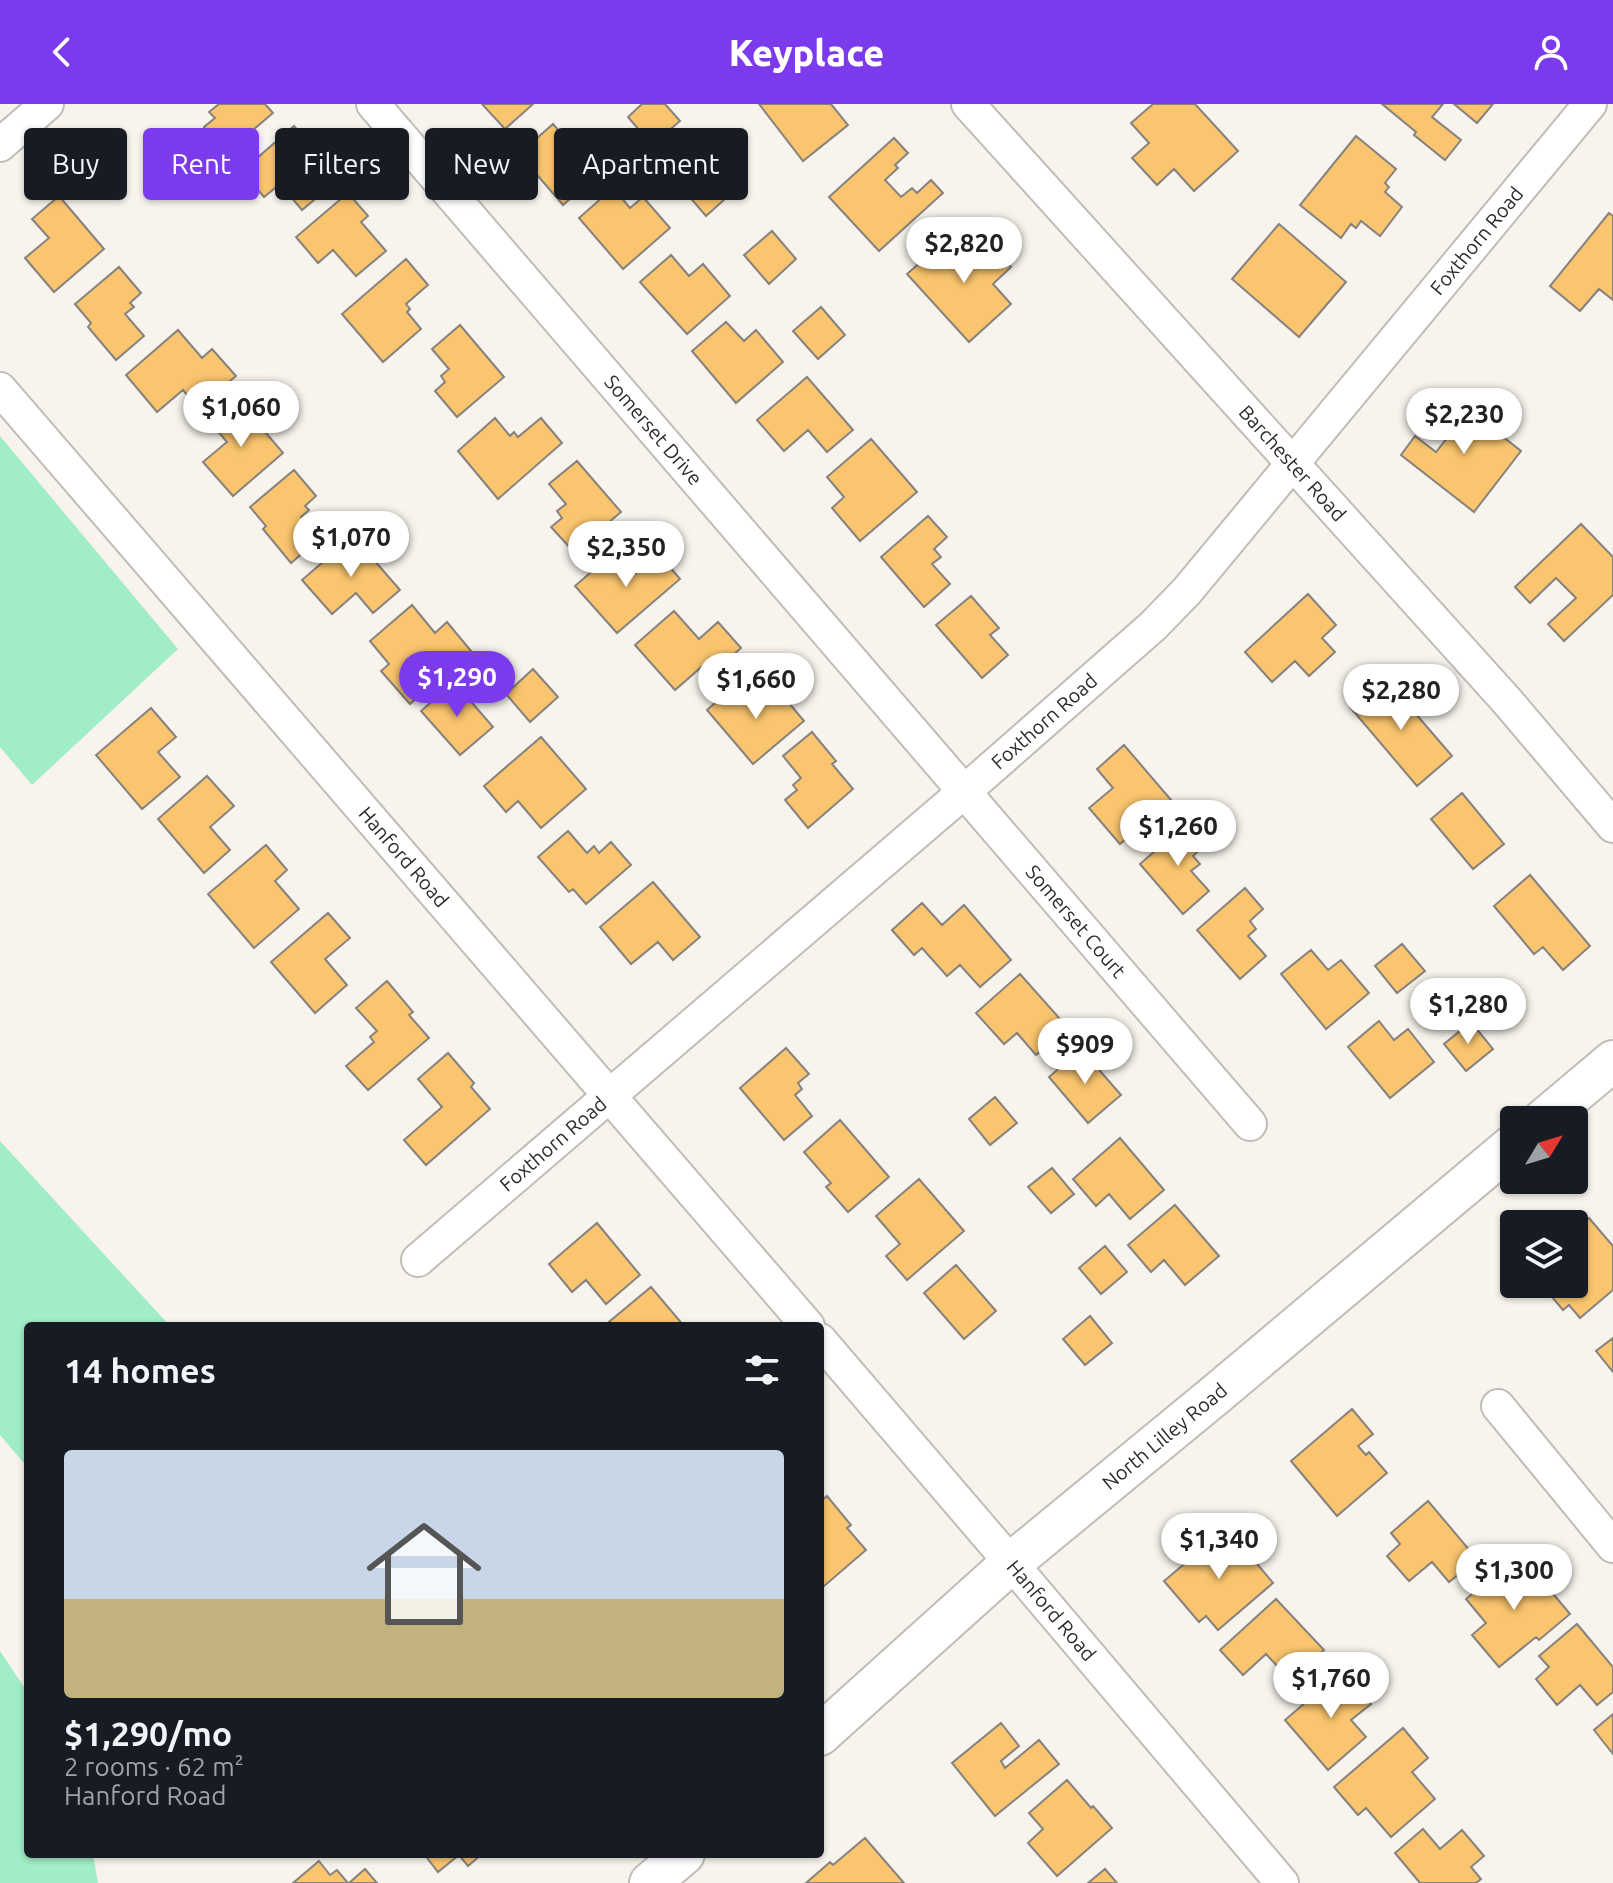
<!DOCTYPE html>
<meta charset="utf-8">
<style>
:root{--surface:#171b24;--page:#20242c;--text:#f1f3f6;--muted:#9ea1a6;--accent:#7c3aed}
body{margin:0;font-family:Ubuntu,sans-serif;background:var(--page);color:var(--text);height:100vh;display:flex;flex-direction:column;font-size:30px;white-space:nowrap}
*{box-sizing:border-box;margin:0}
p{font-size:26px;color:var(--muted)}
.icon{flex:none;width:44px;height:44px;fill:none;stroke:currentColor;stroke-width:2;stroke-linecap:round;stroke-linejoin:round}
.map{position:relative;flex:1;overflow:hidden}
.details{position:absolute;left:24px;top:1218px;width:800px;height:536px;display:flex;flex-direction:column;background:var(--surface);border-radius:8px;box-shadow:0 2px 6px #0004}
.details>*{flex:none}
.guide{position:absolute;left:24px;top:24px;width:800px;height:72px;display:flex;gap:16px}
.needle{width:52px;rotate:52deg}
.buttons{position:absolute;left:1500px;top:1002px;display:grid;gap:16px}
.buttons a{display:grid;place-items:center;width:88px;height:88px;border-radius:8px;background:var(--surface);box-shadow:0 2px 6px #0004;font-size:40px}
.price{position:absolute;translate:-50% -68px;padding:0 18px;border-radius:28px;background:#fff;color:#222;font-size:26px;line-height:52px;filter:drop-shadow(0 2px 4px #0008)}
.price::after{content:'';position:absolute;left:50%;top:48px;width:24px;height:18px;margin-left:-12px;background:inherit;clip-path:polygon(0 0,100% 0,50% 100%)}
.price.active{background:var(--accent);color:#fff}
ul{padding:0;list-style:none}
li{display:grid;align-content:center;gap:16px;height:424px;padding:0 40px}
li span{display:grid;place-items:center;height:248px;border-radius:8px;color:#555}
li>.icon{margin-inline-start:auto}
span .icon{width:144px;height:144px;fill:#fffc;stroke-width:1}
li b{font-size:34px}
h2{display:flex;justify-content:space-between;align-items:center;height:96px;padding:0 40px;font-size:34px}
.tag{padding:0 28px;border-radius:8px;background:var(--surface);box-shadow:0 2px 6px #0004;font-size:28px;line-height:72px}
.tag.active{background:var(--accent);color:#fff}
header{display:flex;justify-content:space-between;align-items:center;height:104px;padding:0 40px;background:var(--accent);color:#fff;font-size:36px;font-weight:800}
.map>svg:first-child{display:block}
.green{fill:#a1edc5}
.building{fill:#fac56e;stroke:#86827d;stroke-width:2}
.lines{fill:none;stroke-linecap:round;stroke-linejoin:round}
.minor-casing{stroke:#c0bcb6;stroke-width:36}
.tertiary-casing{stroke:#c0bcb6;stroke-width:44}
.minor{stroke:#fff;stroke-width:32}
.tertiary{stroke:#fff;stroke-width:40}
.labels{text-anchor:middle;stroke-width:6;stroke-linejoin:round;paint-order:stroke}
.street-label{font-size:20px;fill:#2c2b28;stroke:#fff}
</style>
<header><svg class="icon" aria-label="back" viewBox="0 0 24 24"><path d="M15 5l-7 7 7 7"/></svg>Keyplace<svg class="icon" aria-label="person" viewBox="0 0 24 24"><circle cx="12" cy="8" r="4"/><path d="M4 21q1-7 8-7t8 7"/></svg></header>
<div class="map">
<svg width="1613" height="1779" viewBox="0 0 1613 1779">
<rect width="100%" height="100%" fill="#f8f4ed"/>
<path class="green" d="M0 332 178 545 32 681 0 643Z
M0 1037 170 1222H28V1364L0 1331Z
M0 1547 28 1589V1750H93L98 1779H0Z"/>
<path class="building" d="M219 0H265L273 9 226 49 204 23 215 14 209 8Z
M482 0H533L505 25Z
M642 0H665L680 17 652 41 628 13Z
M759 0H831L848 21 803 57Z
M1153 0H1195L1238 47 1194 87 1174 65 1157 81 1132 54 1149 39 1131 19Z
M1382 0H1443L1432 13 1461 36 1445 56 1414 31 1416 28Z
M1454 0H1493L1477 19Z
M553 20 570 40 582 29 610 60 563 101 519 50Z
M294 22 314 46 307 52 332 81 302 106 280 80 264 93 242 67Z
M1356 32 1396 65 1385 79 1389 83 1385 88 1402 103 1380 132 1361 117 1356 124 1351 120 1341 134 1300 101Z
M894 34 908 49 895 61 898 64 885 76 901 93 912 84 917 89 931 76 943 89 879 147 829 93Z
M710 59 734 87 706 112 682 84Z
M613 84 630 104 643 93 670 124 623 165 579 114Z
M348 89 368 112 361 118 386 147 356 172 333 146 318 159 296 133Z
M59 92 104 145 54 188 25 154 49 134 32 115Z
M1609 109 1613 112V196L1599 185 1580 207 1550 182Z
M1279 120 1346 178 1299 233 1232 175Z
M772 127 796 155 769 180 744 151Z
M950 132 969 153 988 137 1011 163 993 180 1011 200 969 238 907 170Z
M671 151 689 172 703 160 730 192 687 230 640 178Z
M406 155 428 181 406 200 410 205 407 208 421 225 383 258 342 210Z
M119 163 141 189 130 199 134 203 125 210 144 232 116 256 88 223 91 219 75 200Z
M821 203 845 231 818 255 793 227Z
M726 218 744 237 756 226 783 258 736 299 692 247Z
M460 221 504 273 457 313 435 287 445 278 441 272 449 265 432 245Z
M178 226 202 254 212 245 236 272 198 304 183 286 157 308 126 271Z
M807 273 853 326 827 348 808 326 784 347 757 316Z
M1450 291 1521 347 1474 408 1401 351 1415 332 1436 348 1454 325 1435 310Z
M238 296 283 349 233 392 203 358 227 338 211 319Z
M495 314 510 332 514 328 518 333 541 314 562 339 498 395 458 347Z
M871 335 917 388 860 437 832 404 844 393 827 373Z
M577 357 621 408 574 448 551 423 562 414 557 407 566 400 549 380Z
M294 366 316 392 305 402 309 406 301 413 319 435 291 459 263 425 266 422 250 403Z
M928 412 947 433 934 445 941 453 932 460 950 480 924 503 881 453Z
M1581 420 1613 453V491L1564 537 1548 520 1576 494 1556 474 1530 499 1515 483Z
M353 432 400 486 373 509 356 489 332 510 302 476Z
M613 449 628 467 632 463 636 469 658 449 680 475 617 529 575 482Z
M1308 490 1336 521 1322 534 1335 548 1309 572 1295 557 1272 578 1245 548Z
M971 492 999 524 990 531 1008 551 982 574 936 521Z
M412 501 435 529 447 518 471 547 410 600 381 567 389 560 370 537Z
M674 507 699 535 718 518 741 544 714 568 706 559 675 586 635 541Z
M533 565 558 593 530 618 506 590Z
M1384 573 1452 652 1417 682 1350 603Z
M454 578 493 623 460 651 421 607Z
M773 580 804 617 753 660 707 606 733 583 749 601Z
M151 604 176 633 158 648 180 673 142 705 96 651Z
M812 628 836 657 832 660 853 685 808 724 785 696 797 686 793 681 801 674 783 652Z
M541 633 586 685 541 724 518 697 506 708 484 682Z
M1124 641 1171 696 1120 740 1089 704 1113 684 1097 665Z
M207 672 234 702 210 723 230 746 204 769 158 715Z
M1462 689 1504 740 1473 765 1431 715Z
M1187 719 1206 740 1193 752 1200 760 1191 767 1209 787 1183 810 1140 760Z
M568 727 587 749 594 742 599 749 611 738 631 761 586 800 573 785 569 788 538 753Z
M266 741 287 766 275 777 299 805 254 844 208 790Z
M1530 771 1590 842 1563 866 1543 843 1534 850 1494 802Z
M653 778 700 833 673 856 658 838 631 860 600 823Z
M1245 784 1263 805 1250 817 1256 825 1248 832 1266 852 1240 875 1197 826Z
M922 799 942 821 964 801 1011 856 980 883 960 861 947 872 922 844 914 851 892 826Z
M328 809 350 834 325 855 347 881 315 909 271 858Z
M1402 840 1425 867 1397 889 1375 862Z
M1311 846 1328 866 1341 856 1369 889 1326 925 1281 870Z
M1020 870 1068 924 1036 951 1017 929 1004 940 976 909Z
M387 877 413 908 409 911 429 934 368 986 346 962 374 938 370 933 377 927 356 904Z
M1379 917 1394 936 1408 925 1434 958 1390 994 1348 943Z
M1471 918 1493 945 1466 967 1444 940Z
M786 944 809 970 798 979 802 985 795 991 812 1012 784 1036 740 984Z
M1081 945 1121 991 1088 1019 1049 973Z
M448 949 474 979 471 983 490 1005 426 1061 404 1036 442 1003 418 975Z
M995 993 1017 1019 990 1041 969 1015Z
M840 1016 889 1073 848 1108 826 1083 831 1079 804 1048Z
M1120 1034 1164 1086 1130 1115 1109 1090 1096 1102 1073 1075Z
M1052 1064 1074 1090 1051 1109 1028 1083Z
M919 1075 964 1127 907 1176 886 1152 900 1140 876 1112Z
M1175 1101 1219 1152 1185 1181 1164 1156 1151 1168 1128 1141Z
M1589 1114 1613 1142V1186L1580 1214 1569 1201 1563 1206 1541 1180H1574V1127Z
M597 1119 640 1171 606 1200 586 1176 572 1188 549 1160Z
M1105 1142 1127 1168 1101 1190 1079 1164Z
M956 1161 996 1207 964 1235 924 1189Z
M651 1183 684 1222H604Z
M1090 1212 1112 1239 1085 1261 1063 1235Z
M1613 1234V1268L1596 1247Z
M1352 1305 1373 1330 1358 1342 1366 1351 1369 1348 1387 1369 1337 1412 1291 1357Z
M827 1392 851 1421 847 1424 866 1446 823 1483 820 1480V1398Z
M1428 1397 1477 1455 1449 1478 1432 1458 1409 1477 1387 1452 1400 1440 1391 1429Z
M1227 1424 1273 1479 1218 1526 1206 1512 1199 1518 1164 1477Z
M1510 1458 1523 1474 1533 1466 1570 1510 1539 1536 1536 1533 1499 1563 1472 1531 1486 1519 1466 1495Z
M1276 1495 1324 1546 1291 1577 1266 1550 1243 1571 1220 1546Z
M1577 1520 1613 1563V1588L1597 1601 1580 1581 1557 1601 1536 1575 1549 1563 1539 1552Z
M1342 1567 1371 1600 1351 1616 1366 1633 1328 1666 1285 1616Z
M1613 1610V1650L1594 1626Z
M1001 1619 1019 1642 1001 1657 1005 1664 1039 1636 1059 1660 995 1712 952 1659Z
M1403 1624 1428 1654 1412 1668 1435 1695 1391 1733 1366 1704 1358 1711 1334 1683Z
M1067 1676 1091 1704 1093 1702 1112 1724 1057 1772 1028 1739 1043 1725 1029 1709Z
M1423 1725 1440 1745 1462 1726 1484 1752 1471 1763 1481 1775 1476 1779H1420L1395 1749Z
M865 1734 904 1779H806L830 1758 833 1761Z
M424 1750H482L468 1762 459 1751 438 1768Z
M319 1757 330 1771 337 1766 348 1779H293Z
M365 1765 377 1779H349Z
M1105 1765 1117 1779H1088Z"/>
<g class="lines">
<g class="minor-casing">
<g id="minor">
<path id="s1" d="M373 0 1250 1020"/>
<path id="s2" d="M968 0 1507 597 1613 722"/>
<path d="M0 41 47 0"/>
<path id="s3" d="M0 285 808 1222"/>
<path id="s4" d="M418 1156 965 687 1153 522 1187 487 1590 0"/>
<path id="s5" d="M820 1236 1011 1459 1282 1779"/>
<path d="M1498 1302 1613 1442"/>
</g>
</g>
<g class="tertiary-casing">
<g id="tertiary">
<path d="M1543 1016 1613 957"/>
<path id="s6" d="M820 1631 1011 1459 1214 1292 1514 1040"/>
<path d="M650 1779 684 1750"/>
</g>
</g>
<use href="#minor" class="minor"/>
<use href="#tertiary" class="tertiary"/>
</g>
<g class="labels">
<g class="street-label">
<text dy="7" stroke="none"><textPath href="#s4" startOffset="1474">Foxthorn Road</textPath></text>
<text dy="7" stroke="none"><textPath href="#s1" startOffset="430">Somerset Drive</textPath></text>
<text dy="7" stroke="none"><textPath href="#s2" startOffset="484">Barchester Road</textPath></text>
<text dy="7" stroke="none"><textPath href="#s4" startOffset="826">Foxthorn Road</textPath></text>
<text dy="7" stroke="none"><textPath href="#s3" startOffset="618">Hanford Road</textPath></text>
<text dy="7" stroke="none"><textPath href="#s1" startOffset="1078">Somerset Court</textPath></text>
<text dy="7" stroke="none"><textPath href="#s4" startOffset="178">Foxthorn Road</textPath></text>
<text dy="7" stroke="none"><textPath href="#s6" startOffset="456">North Lilley Road</textPath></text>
<text dy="7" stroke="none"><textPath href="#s5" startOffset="356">Hanford Road</textPath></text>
</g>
</g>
</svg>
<div class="buttons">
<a><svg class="needle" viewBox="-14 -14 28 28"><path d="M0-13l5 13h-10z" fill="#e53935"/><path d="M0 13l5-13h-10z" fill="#9ea1a6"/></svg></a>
<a><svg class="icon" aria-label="layers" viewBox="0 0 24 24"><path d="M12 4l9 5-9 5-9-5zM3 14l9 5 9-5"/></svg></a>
</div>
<b class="price" style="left:964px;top:181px">$2,820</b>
<b class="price" style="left:241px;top:345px">$1,060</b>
<b class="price" style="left:1464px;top:352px">$2,230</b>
<b class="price" style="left:351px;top:475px">$1,070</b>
<b class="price" style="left:626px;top:485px">$2,350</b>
<b class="price active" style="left:457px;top:615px">$1,290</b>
<b class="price" style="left:756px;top:617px">$1,660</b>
<b class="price" style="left:1401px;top:628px">$2,280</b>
<b class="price" style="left:1178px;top:764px">$1,260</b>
<b class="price" style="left:1468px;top:942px">$1,280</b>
<b class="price" style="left:1085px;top:982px">$909</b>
<b class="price" style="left:1219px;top:1477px">$1,340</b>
<b class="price" style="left:1514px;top:1508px">$1,300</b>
<b class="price" style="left:1331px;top:1616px">$1,760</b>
<div class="guide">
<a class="tag">Buy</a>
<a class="tag active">Rent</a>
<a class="tag">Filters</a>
<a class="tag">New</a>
<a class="tag">Apartment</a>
</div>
<section class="details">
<h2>14 homes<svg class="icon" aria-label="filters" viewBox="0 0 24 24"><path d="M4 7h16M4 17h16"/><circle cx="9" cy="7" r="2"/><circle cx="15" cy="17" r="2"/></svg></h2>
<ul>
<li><span style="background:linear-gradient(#c9d6e8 60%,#c2b280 0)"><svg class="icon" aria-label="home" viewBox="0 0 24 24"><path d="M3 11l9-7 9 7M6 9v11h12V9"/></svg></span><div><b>$1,290/mo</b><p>2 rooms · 62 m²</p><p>Hanford Road</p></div></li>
</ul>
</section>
</div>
